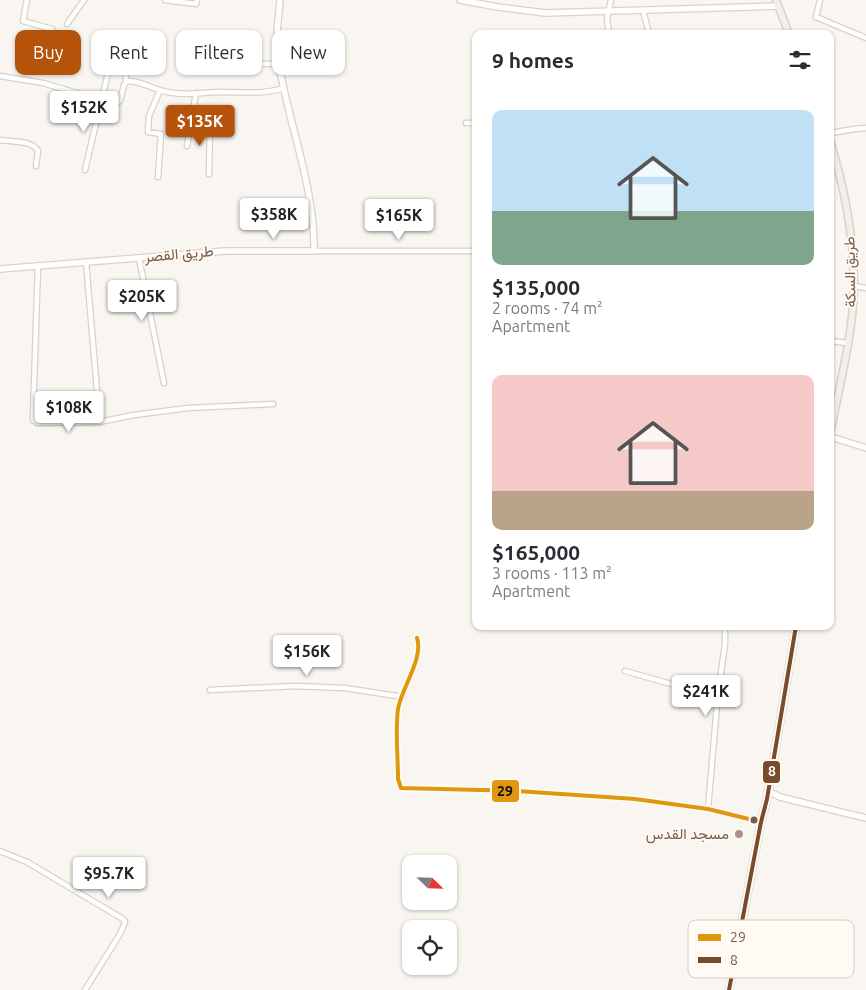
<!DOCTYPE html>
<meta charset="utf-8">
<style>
:root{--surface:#fff;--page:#f2f2f3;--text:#2b2b33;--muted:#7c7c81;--accent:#b45309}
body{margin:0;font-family:Ubuntu,Vazirmatn,sans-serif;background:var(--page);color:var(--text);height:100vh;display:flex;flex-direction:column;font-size:19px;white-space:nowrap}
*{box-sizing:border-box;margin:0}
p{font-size:16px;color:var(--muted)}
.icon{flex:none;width:28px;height:28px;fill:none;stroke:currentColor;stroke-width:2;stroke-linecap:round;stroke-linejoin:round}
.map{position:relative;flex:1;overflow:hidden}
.sheet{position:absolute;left:472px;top:30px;width:362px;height:600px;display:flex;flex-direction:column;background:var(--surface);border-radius:10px;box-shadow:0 1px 4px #0004}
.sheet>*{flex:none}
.guide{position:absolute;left:15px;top:30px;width:382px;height:45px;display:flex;gap:10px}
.needle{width:32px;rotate:113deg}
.controls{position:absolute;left:402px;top:855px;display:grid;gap:10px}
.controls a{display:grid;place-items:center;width:55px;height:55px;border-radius:10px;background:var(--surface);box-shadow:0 1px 4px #0004;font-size:25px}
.price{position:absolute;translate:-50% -42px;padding:0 11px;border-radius:5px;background:#fff;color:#222;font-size:16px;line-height:32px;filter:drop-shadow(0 1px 2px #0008)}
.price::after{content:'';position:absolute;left:50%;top:30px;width:15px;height:11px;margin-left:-8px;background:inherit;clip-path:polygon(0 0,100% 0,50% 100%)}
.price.on{background:var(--accent);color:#fff}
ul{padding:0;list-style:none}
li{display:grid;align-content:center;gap:10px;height:265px;padding:0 20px}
li span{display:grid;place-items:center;height:155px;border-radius:10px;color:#555}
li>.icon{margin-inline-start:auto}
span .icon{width:90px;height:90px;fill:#fffc;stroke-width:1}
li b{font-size:21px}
h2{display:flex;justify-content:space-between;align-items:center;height:60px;padding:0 20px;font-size:21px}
.tag{padding:0 18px;border-radius:10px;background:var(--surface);box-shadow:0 1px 4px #0004;font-size:18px;line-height:45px}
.tag.on{background:var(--accent);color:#fff}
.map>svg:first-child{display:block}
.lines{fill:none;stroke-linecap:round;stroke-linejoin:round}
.street-casing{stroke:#d7d1cb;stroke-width:7}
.secondary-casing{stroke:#d9d2cb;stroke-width:8}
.primary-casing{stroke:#dad1cc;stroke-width:9}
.street{stroke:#fefefd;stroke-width:4.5}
.secondary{stroke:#fefefd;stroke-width:5.5}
.primary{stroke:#f3eee8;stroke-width:6}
.bus-1-casing{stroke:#fffaf3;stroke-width:8}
.bus-2-casing{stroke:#fffaf3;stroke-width:8}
.bus-1{stroke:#de970f;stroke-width:4}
.bus-2{stroke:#7a4b2a;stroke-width:4}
.bus-dot{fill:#7a5c4d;stroke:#fffaf3;stroke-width:2}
.poi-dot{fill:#a69286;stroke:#fffaf3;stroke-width:2}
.labels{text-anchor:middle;stroke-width:4;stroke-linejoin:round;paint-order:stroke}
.street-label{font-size:15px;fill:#7a5c4d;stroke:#fffaf3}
.poi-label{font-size:15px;fill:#7a5c4d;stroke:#fffaf3;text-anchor:end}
.key{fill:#fffaf3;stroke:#d7cbc1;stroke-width:1}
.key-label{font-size:14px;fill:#7a5c4d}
.line-badge{stroke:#fffaf3;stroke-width:2}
.badge-label{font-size:14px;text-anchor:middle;font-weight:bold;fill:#fff}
.pale-badge-label{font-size:14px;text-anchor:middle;font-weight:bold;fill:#111}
</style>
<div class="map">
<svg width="866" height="990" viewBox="0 0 866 990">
<rect width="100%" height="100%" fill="#f9f5f0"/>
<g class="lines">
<g class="street-casing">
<path id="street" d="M27 0 23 21 52 29
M165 0 196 4 197 0
M820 0 816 17 866 38
M643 10 649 34
M67 24 84 0
M609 34 607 19 611 0
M191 63 279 64
M0 76 43 83 114 104 120 101 124 85 126 82 124 62
M126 82C133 78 154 89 163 91 181 96 199 93 218 92 240 92 262 95 284 88
M192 120 210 122 209 174
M466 123H476
M831 133 854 129 866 128
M0 140C12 142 32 140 38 151L36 166
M187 146 196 93
M85 170 108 73
M158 177 161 134 148 132 149 116 160 90
M314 251H476
M139 258 164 383
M86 262 98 402
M38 266 33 415V420L37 423 99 422 134 415 188 408 273 404
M854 286 866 288
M831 341 847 343
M417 638C424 658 401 689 398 709 395 731 398 756 398 779L401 788 517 791 635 799 708 809 761 822
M625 671 675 685 718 693
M210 690 295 686 345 688 403 697
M708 809 718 693 725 644V626
M0 851 27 862 123 919 125 922 120 934 85 990"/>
</g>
<g class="secondary-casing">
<path id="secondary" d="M460 0 498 7 545 13 778 6
M0 269 225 251H314C315 205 300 155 289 111 284 90 278 68 277 46 276 31 279 15 280 0
M831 437 866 448
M768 791 780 797 866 818"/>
</g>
<g class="primary-casing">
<path id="primary" d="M776 0 789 34
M831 144C845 190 854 238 854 287 853 334 840 383 831 429
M729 990 761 822 767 799 796 626"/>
</g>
<use href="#street" class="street"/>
<use href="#secondary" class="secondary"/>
<use href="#primary" class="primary"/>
<g class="bus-1-casing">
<path id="bus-1" d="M417 638C424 658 401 689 398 709 395 731 398 756 398 779L401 788 517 791 635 799 708 809 761 822"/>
</g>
<g class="bus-2-casing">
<path id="bus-2" d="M729 990 761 822 767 799 796 626"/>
</g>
<use href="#bus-1" class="bus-1"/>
<use href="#bus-2" class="bus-2"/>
</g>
<circle class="bus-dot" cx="754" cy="820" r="4.5"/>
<circle class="poi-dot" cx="739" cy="834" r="5"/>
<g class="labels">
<g class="street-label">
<text transform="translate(179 254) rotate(-5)" y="5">طريق القصر</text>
<text transform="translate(850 272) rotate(-91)" y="5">طريق السكة</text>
</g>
<g class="poi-label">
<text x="729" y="839">مسجد القدس</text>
</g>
</g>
<rect x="688" y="920" width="166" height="58" rx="8" class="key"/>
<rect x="698" y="934" width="23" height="7" fill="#de970f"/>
<rect x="698" y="957" width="23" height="6" fill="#7a4b2a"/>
<g class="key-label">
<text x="730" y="942">29</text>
<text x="730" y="965">8</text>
</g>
<g class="line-badge">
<rect x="762" y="760" width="19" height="24" rx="5" fill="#7a4b2a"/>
<rect x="491" y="779" width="29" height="24" rx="5" fill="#de970f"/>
</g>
<g class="badge-label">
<text x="772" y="776">8</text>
</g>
<g class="pale-badge-label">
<text x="505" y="796">29</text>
</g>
</svg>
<div class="controls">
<a><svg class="needle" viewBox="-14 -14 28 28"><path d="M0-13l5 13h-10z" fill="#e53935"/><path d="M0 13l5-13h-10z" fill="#7c7c81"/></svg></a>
<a><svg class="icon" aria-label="locate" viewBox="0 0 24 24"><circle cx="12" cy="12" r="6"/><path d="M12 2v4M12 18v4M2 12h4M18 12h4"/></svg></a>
</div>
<b class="price" style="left:84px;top:133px">$152K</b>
<b class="price on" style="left:200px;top:147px">$135K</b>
<b class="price" style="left:274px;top:240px">$358K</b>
<b class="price" style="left:399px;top:241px">$165K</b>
<b class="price" style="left:142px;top:322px">$205K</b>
<b class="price" style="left:69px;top:433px">$108K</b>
<b class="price" style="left:307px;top:677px">$156K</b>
<b class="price" style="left:706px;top:717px">$241K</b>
<b class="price" style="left:109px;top:899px">$95.7K</b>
<div class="guide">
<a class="tag on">Buy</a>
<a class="tag">Rent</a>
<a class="tag">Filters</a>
<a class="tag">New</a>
</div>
<section class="sheet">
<h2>9 homes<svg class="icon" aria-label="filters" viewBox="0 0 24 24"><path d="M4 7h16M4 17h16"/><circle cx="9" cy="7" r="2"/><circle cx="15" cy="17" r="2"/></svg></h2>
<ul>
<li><span style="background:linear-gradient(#bfe0f5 65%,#7fa58c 0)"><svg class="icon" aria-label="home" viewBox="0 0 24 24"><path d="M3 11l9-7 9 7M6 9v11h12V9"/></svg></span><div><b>$135,000</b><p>2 rooms · 74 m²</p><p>Apartment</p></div></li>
<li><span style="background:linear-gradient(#f6c9c9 75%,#b9a48a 0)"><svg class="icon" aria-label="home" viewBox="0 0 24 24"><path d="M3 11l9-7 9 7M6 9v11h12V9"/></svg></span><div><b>$165,000</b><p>3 rooms · 113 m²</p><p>Apartment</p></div></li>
</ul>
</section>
</div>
